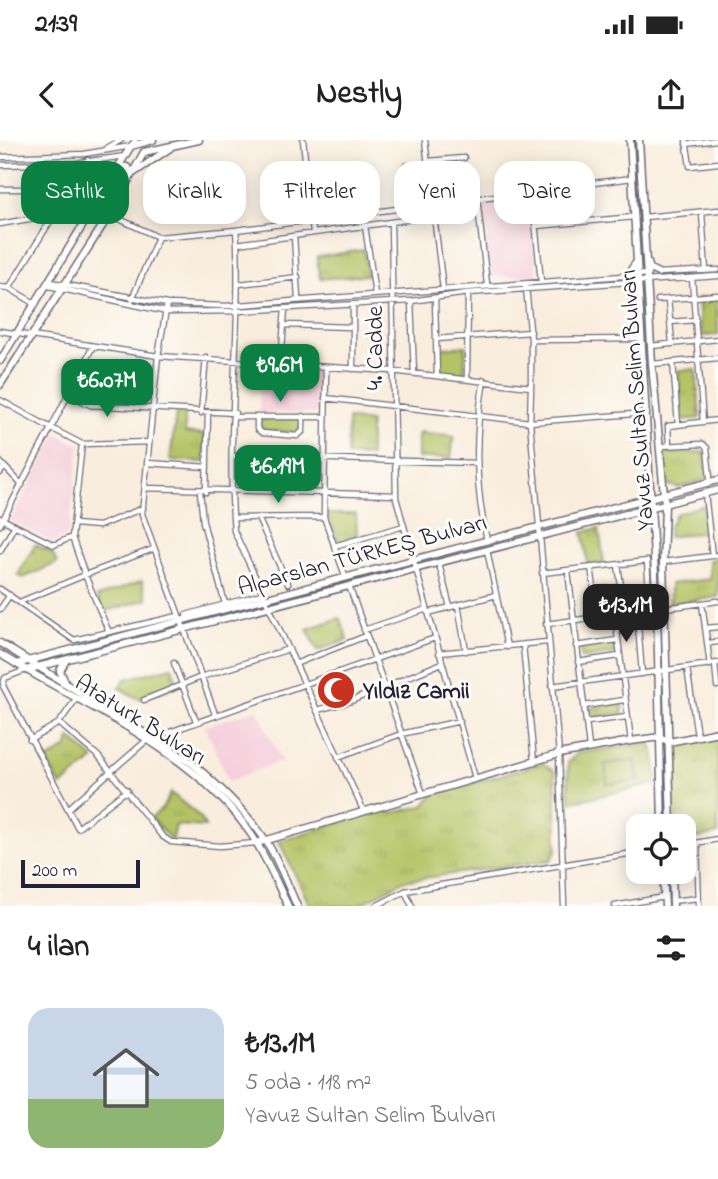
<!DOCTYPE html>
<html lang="tr">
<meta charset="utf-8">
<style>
:root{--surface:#fff;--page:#f2f2f2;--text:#222;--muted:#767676;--line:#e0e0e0;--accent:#0b8043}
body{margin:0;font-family:"Indie Flower",sans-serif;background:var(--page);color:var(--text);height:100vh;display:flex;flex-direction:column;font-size:26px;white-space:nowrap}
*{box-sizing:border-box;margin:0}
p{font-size:23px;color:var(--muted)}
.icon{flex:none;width:38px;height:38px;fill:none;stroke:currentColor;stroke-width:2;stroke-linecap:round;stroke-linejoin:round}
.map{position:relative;height:766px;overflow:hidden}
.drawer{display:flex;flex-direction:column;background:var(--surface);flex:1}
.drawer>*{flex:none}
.top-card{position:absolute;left:21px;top:21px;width:677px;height:63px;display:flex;gap:14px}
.fabs{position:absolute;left:626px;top:674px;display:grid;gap:14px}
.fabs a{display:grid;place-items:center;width:70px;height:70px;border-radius:14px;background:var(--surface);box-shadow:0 4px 18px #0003;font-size:35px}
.scale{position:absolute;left:21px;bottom:18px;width:119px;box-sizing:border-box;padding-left:7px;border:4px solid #22223b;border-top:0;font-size:19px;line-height:24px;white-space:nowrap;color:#22223b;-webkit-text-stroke:5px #fdfcf7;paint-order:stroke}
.price{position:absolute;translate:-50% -60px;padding:0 16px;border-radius:14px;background:var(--accent);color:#fff;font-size:23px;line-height:46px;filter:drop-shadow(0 2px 4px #0008)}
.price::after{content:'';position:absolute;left:50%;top:42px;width:21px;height:16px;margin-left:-10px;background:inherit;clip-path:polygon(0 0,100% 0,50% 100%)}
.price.on{background:#222;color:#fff}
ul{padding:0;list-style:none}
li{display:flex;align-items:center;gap:21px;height:175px;padding:0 28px}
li+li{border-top:2px solid var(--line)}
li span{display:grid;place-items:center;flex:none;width:196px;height:140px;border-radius:21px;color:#555}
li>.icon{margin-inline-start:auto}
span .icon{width:84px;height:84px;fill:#fffc;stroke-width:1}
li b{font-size:30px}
h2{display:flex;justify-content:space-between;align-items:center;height:84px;padding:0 28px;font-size:30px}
.chip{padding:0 24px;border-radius:21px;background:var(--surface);box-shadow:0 4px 18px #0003;font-size:24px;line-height:63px}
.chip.on{background:var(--accent);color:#fff}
.status{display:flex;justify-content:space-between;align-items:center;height:49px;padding:0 35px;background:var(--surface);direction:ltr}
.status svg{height:19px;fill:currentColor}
header{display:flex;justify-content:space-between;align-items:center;height:91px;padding:0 28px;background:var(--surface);font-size:32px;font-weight:700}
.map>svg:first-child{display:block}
.built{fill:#f5cfdc}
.grass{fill:url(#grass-tufts);stroke:#6b7250;stroke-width:2}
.pitch{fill:#b4c365;stroke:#6b7250;stroke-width:2}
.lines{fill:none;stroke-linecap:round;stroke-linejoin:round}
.minor-casing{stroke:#6d6974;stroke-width:7}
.major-casing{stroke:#6d6974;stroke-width:9}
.minor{stroke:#fff;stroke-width:4.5}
.major{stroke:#fff;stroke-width:6}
.labels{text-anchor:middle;stroke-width:6;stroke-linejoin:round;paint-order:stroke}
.street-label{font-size:24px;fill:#22223b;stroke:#fdfcf7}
.poi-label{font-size:24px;font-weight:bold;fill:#22223b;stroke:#fdfcf7;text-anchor:start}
</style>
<div class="status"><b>21:39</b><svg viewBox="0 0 49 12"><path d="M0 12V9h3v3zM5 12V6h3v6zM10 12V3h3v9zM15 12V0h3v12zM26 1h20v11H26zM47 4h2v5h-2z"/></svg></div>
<header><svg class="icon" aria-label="back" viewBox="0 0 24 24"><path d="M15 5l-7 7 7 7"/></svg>Nestly<svg class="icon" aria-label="share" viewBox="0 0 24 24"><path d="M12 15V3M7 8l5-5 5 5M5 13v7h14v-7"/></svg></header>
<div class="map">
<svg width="718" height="766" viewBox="0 0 718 766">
<defs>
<pattern id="grass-tufts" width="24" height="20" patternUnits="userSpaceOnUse" patternTransform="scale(1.75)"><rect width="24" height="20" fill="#b4c365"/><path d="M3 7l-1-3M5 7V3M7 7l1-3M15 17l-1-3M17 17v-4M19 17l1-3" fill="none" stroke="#9aa759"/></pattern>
</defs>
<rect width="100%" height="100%" fill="#fdfcf7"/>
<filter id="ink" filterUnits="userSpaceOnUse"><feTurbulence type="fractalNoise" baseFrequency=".0143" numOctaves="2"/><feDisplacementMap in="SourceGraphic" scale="14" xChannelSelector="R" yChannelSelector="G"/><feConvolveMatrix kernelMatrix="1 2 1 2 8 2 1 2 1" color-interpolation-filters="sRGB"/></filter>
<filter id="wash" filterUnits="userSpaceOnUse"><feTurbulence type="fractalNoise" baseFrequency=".00686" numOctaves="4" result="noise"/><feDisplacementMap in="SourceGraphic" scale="28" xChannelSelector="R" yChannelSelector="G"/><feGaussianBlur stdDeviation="1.57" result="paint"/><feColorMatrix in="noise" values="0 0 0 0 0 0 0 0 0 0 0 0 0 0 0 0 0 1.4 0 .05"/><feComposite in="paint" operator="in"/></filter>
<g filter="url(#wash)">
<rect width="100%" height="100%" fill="#f9eddd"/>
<path class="built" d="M528 57 537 135 487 137 479 63Z
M259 225 321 229V274L259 272Z
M57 294 80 305 68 395 53 403 10 381Z
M257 569 282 621 229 641 205 586Z"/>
<path class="grass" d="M364 110 368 135 320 139 317 117Z
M717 157 718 195 701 196 698 158Z
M466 206 464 236 440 233V208Z
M696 229 700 278 682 280 678 231Z
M108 237 134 239 131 265 96 262Z
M176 273H185V293L205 295 204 322 170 320Z
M287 278H301L300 292 263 291 260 287V280Z
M348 279 370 282V316L347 315Z
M418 292 454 296 451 318H418Z
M705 312 708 339 678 348 669 345 665 339 664 313Z
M704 365 706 392 668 397 669 387 676 374Z
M327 374H356L357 397 339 402Z
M599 388 604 423 588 425 583 392Z
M35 405 52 413 57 423 23 438 18 435Z
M718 418V457L670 464V444L710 439 709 420Z
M142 441 147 459 103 472 97 457Z
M340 478 348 500 318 510 307 489Z
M614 503 615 513 582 518 580 507Z
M172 527 178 546 139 559 119 548 125 539Z
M622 563 623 573 589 578 588 568Z
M718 597V694L684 701V686H675V604Z
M70 598 94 619 61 646 46 621 68 607Z
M650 603 655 616 657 644 569 662 568 622 578 613Z
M543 623 555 632 557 709 551 720 403 741 358 766H310L279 701 384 668 392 673 424 666 434 654Z
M171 653 200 677 205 687 176 685 172 701 151 678 162 669Z"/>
<path class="pitch" d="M635 620 638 641 607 644 605 624Z"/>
</g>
<g filter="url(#ink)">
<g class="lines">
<g class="minor-casing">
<path id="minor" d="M303 0 313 93
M425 0 434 76
M686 0 690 26 718 23
M686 4 716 0
M107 8 121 0
M0 17 84 14 131 6 135 0
M428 21 464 18
M0 25 76 23 125 16
M406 26 428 24
M470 43 471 59
M0 49H55L158 97
M532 51 541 142
M477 58 487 144
M702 73 706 131
M644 77 718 70
M391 82 434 76 443 149
M0 84 52 75
M365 86 375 154
M536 86 634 77
M236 90 632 38
M294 96 298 158
M237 104C241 199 226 295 234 391L364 672
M657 133 718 130
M692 138 703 282
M51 142 167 164 226 166 649 134
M239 144 298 137
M49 146 167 172 238 171 411 161 468 153 718 136
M0 147 9 148 36 164
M526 147 531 200V247
M9 148 67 54
M132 159 158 97 236 90 237 104 391 82 396 358 475 638
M435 159 437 236
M668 159 672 203
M658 160 718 155
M411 161 414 233
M167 164 158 216 142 374 215 574
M670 182 696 180
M285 185 352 187
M0 191 158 216 392 231 531 247 530 282 325 258
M436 199 531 192
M531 200 642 199
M93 206 51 288 82 304 149 302
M651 206 718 199
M673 222 678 284
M281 224 285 168
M652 224 718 218
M326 227 324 377 346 438
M353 229V164
M467 238 468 153
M484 240C474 296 475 346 487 401
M71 255 90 265 235 273
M0 260 51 288 0 385
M201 273 206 217
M235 277H325
M257 277V289L262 293 297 296 303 291V276
M82 304 72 397 85 435 153 409
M660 306 703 304 707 308 710 337
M669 306 668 286 718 280
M233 316 475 323
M0 322 22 345
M147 323 207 327
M0 333 4 327
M145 348 396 355
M200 351 203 382 225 464
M206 352 208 273
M705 353 712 416 718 415
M0 378 54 405 72 397
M233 378 324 377
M258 378 288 444
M74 384 99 386 143 368
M334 406 404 386
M487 410 507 507
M0 411 15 385
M663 422 712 416
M439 424 450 467
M618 425 625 474
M591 427 598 478
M568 431 589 607
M542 433 647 421 650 471
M349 446 423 654
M0 449 74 500 178 476
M594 450 622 447
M22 461 85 435 108 490
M702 463 710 525
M458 465 466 511
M0 469 10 455
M428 473 496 455
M637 473 642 534
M186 475 262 454
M615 476 631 601
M546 484 718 461
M706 488 718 487
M364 490 427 469
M708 503 718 502
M523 505 534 622
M576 506 617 500
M439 513 547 502
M578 522 619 516
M174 523 196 581
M295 524 366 496
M715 524 717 546
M687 528 697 595
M26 530 5 538 3 546 78 688 127 650
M552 546 718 523
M76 559 59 583 98 616 162 696 171 702 220 706 256 703
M144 560 201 537 289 509
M584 566 624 560
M317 570 351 561 442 523
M587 582 627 577
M30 600 59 583
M338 617 401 594 460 581
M69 668 147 600 435 498
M697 703 699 766
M684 705 718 699
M405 751 412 766
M672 761 698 758
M376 766 405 751 639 712
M564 766 559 614 530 282 647 273
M615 766 664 757"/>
</g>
<g class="major-casing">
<path id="major" d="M630 0 657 470 662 686
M639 0 652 224 665 365 663 422 671 686
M88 21 104 30 107 43
M118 26 127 27 132 34 170 8
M648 123 650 129 658 133
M627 136 635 124
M0 221 131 6 153 0
M0 245 110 74 144 12 199 0
M0 503 188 620C216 643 243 668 264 698 278 718 287 744 297 766
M0 514C86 568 192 608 251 694 266 716 276 742 288 766
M66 520 60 531 66 544
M16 524 718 340
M26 530 718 350
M257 703 559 614 631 601 660 597 669 602 718 592
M663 732 665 766
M672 732 673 766"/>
</g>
<use href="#minor" class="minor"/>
<use href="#major" class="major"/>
</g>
</g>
<defs>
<g id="mosque-disc" transform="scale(2.0125)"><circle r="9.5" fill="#c8321e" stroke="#fdfcf7"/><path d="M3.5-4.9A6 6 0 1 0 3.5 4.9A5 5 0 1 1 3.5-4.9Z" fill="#fff"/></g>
</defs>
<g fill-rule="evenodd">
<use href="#mosque-disc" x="336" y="550"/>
</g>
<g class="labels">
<g class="street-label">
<text transform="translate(374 208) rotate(-90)" y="8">4. Cadde</text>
<text transform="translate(636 260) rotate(-94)" y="8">Yavuz Sultan Selim Bulvarı</text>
<text transform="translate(362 414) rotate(-15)" y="8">Alparslan TÜRKEŞ Bulvarı</text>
<text transform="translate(141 579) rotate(32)" y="8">Ataturk Bulvarı</text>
</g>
<g class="poi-label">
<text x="363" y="558">Yıldız Camii</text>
</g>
</g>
</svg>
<div class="fabs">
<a><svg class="icon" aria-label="locate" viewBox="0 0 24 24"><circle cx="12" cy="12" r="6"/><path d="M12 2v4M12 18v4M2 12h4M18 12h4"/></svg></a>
</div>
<div class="scale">200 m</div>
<b class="price" style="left:280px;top:264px">₺9.6M</b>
<b class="price" style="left:107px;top:279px">₺6.07M</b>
<b class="price" style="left:278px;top:365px">₺6.19M</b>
<b class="price on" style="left:626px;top:504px">₺13.1M</b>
<div class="top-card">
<a class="chip on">Satılık</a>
<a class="chip">Kiralık</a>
<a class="chip">Filtreler</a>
<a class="chip">Yeni</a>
<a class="chip">Daire</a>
</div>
</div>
<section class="drawer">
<h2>4 ilan<svg class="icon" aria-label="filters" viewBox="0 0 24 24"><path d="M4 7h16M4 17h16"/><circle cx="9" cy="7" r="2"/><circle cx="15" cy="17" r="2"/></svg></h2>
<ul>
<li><span style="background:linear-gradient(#c9d6e8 65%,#8fb573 0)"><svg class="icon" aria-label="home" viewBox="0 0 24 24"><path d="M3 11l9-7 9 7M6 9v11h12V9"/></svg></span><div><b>₺13.1M</b><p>5 oda · 118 m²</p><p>Yavuz Sultan Selim Bulvarı</p></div></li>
</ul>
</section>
